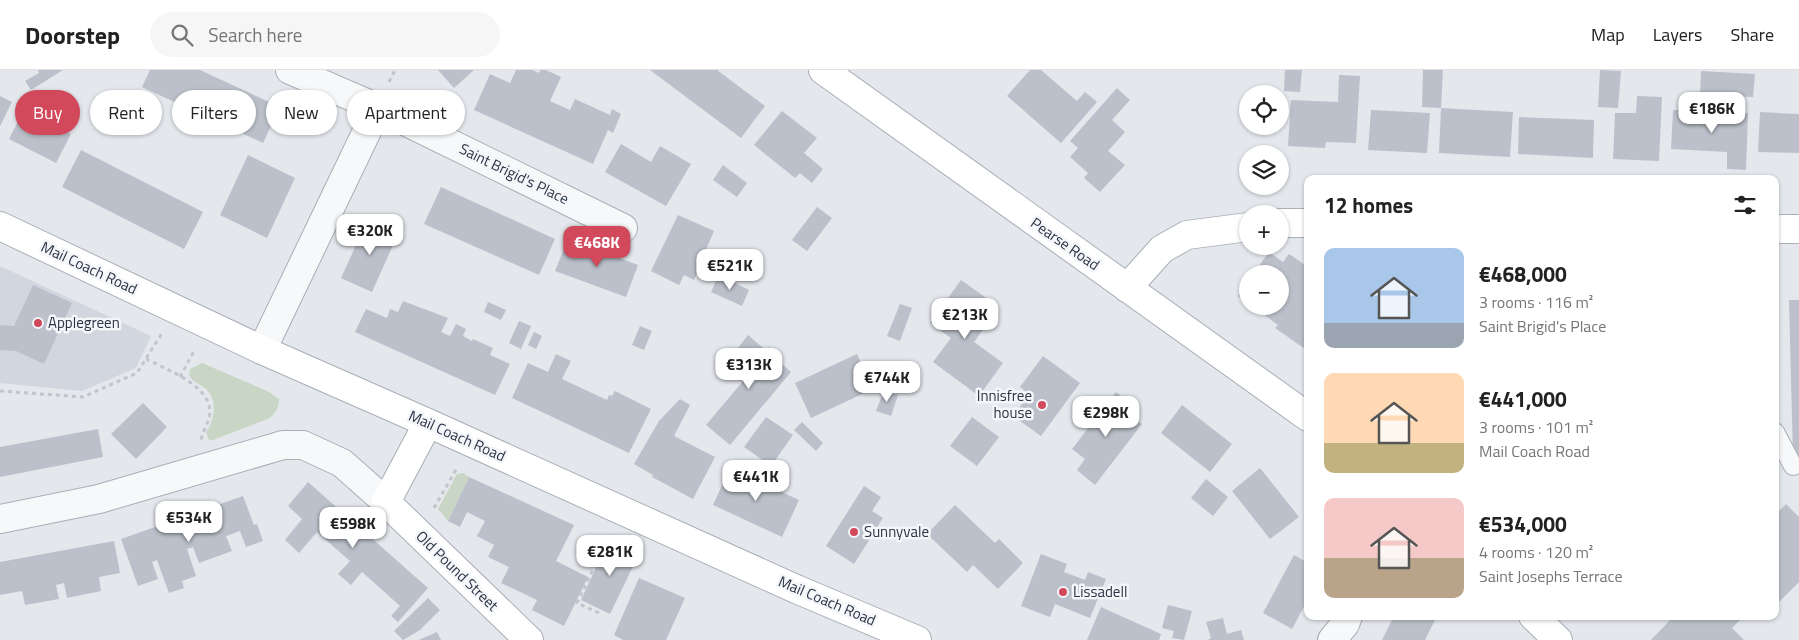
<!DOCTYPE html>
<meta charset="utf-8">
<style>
:root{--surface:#fff;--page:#f6f6f6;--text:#222;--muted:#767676;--line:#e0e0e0;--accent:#d1495b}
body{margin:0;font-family:"Titillium Web",sans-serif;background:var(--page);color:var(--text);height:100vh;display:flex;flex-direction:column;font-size:19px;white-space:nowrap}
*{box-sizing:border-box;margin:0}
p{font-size:16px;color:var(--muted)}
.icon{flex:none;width:28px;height:28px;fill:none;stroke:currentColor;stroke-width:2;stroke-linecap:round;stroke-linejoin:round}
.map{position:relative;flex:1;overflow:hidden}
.side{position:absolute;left:1304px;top:105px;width:475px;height:445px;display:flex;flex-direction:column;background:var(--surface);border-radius:10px;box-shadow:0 1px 4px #0004}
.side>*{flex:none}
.hud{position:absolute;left:15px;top:20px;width:475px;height:45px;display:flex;gap:10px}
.fabs{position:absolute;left:1239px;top:15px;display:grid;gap:10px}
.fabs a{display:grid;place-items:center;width:50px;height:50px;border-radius:50%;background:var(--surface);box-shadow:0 1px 4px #0004;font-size:25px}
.price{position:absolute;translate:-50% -42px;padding:0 11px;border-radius:10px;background:#fff;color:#222;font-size:16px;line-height:32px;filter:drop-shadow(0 1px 2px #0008)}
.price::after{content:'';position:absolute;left:50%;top:30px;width:15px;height:11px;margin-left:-8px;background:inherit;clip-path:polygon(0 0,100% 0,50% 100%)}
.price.active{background:var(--accent);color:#fff}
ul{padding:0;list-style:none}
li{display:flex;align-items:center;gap:15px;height:125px;padding:0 20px}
li span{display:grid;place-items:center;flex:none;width:140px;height:100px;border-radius:10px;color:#555}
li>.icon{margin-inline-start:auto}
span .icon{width:60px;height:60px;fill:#fffc;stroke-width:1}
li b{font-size:21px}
h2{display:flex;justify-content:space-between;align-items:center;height:60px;padding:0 20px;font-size:21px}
.chip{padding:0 18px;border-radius:22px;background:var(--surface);box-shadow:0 1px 4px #0004;font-size:18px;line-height:45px}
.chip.active{background:var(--accent);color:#fff}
header{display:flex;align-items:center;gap:30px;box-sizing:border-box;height:70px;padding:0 25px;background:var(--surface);border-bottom:1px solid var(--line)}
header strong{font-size:24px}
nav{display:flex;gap:28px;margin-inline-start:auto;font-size:18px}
.search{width:350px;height:45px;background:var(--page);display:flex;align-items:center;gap:12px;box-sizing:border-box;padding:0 18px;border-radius:28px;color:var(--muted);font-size:19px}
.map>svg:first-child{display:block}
.built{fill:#d2d6de}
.green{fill:#c9d6c5}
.building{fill:#bbc0ca}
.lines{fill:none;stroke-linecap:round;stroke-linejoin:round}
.lane-casing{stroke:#a9aeb7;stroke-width:20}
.street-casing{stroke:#a9aeb7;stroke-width:30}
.secondary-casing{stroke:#a9aeb7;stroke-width:30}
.path{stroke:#c2c5cb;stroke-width:3;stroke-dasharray:4 4;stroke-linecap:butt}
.lane{stroke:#f7f8fa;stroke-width:18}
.street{stroke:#f7f8fa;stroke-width:28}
.secondary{stroke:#fff;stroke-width:28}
.poi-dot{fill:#d1495b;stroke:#f4f6f9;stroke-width:2}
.labels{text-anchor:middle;stroke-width:5;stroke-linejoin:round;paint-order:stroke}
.street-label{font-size:15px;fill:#2b3445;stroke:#f4f6f9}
.poi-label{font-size:15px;fill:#2b3445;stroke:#f4f6f9;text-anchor:start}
</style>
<header>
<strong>Doorstep</strong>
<div class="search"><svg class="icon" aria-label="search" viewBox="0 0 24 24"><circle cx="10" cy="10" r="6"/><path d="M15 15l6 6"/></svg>Search here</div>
<nav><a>Map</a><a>Layers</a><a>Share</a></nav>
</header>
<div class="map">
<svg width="1799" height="570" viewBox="0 0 1799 570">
<rect width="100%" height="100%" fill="#e4e7ec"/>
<path class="built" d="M0 196 151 266 136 298 82 321 0 313Z"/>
<path class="green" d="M202 293 269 322 279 329C279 337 276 342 270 348L213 370H209L206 362C214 352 218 331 207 320 201 314 193 313 189 305L190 299Z
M463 403 469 407 448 451 438 439 457 404Z"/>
<path class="building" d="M38 0H63L31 20 25 11 39 3Z
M150 0H200L280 37 263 73 142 17Z
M438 0H474L454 18Z
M516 0H532L539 3 540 0H546L561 7 550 31 570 40 575 29 610 45 612 39 621 44 613 63 608 60 593 94 474 40 490 4 510 13Z
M650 0H717L765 36 741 68Z
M1030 0H1041L1077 31 1085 22 1097 32 1061 73 1007 26Z
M1285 0H1302L1300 22 1284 21Z
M1423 0H1443L1441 38 1422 37Z
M1600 0 1621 1 1618 38 1598 37Z
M1701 1 1755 4 1753 27 1700 25Z
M1339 5 1360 6 1356 73 1326 72 1325 78 1288 76 1291 30 1338 32Z
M1117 18 1130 30 1112 50 1125 62 1108 81 1125 95 1100 122 1084 108 1088 103 1070 87 1078 78 1070 71Z
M0 26 12 32 0 56Z
M1637 26 1662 27 1659 91 1613 89 1615 43H1636Z
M1441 38 1513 42 1510 87 1439 83Z
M24 40 71 64 56 93 9 69Z
M1371 40 1430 43 1427 83 1368 80Z
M1673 40 1748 43 1746 100 1727 99V82L1671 79Z
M782 41 817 68 804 83 823 99 812 113 800 103 795 108 754 75Z
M1760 42 1799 44V83L1758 82Z
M1519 47 1594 50 1593 88 1518 84Z
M621 74 651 92 660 76 691 94 666 136 605 102Z
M81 80 203 142 184 179 62 117Z
M248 85 295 108 267 168 220 145Z
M723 95 747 113 737 127 713 110Z
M441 117 555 169 539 205 424 154Z
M817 137 832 148 807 181 792 170Z
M678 145 714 161 705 182 724 191 720 199 703 191 694 210 684 205 679 215 651 201Z
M367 151 398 164 372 222 341 208Z
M568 169 638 195 626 227 555 201Z
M1269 182 1283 192 1289 184 1308 197V281L1275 258 1278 255 1252 236H1280V204H1253Z
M719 205 749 220 742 236 711 222Z
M961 210 989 230 975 249 985 257 974 272 1003 293 979 326 933 292 951 268 930 253Z
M1248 212V233L1238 226Z
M33 215 72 233 44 294 16 281 0 280V255L14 256Z
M1789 230H1799V387H1793Z
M403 231 448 248 441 262 450 266 456 254 466 259 463 266 472 271 473 269 493 278 490 285 510 294 495 325 355 262 366 239 387 248 390 239 398 242Z
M488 232 506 240 501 250 484 242Z
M900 234 912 238 900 271 887 266Z
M519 251 531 256 521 279 509 273Z
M640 256 652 261 644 280 632 275Z
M534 262 542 266 536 279 528 275Z
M748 265 791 302 730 375 706 355 749 304 730 288Z
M556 284 571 291 562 309 607 330 609 325 612 326 615 321 651 339 629 383 512 328 528 293 548 302Z
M857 284 873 319 811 348 795 313Z
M1043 286 1080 313 1041 366 1013 346 1029 324 1020 317Z
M884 320 898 325 891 346 876 341Z
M1116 322 1132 335 1127 342 1142 354 1095 415 1077 400 1085 389 1072 379Z
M680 329 690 335 674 366 715 387 693 429 652 407 653 405 634 394 659 351Z
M143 333 167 357 136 389 111 364Z
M1182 335 1232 374 1210 402 1161 363Z
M766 347 793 365 771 396 744 377Z
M972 347 999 367 977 396 950 376Z
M802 352 823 373 816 381 794 360Z
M98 359 103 387 0 407V377Z
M730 398 799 430 782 467 713 435Z
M1260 398 1299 447 1270 469 1232 421Z
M469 407 574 455 556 491 588 507 564 556 532 540 537 530 501 513 509 497 488 487 494 475 477 466 485 451 467 442 460 457 448 451Z
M1206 409 1228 427 1213 446 1191 428Z
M308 412 428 518 398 552 391 546 400 536 362 502 351 515 338 504 350 491 317 462 299 483 285 470 302 449 288 436Z
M864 416 881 427 872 441 883 448 854 494 826 476Z
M243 426 254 455 257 454 263 471 246 477 240 461 226 466 232 481 199 493 193 477 187 479 196 506 182 511 184 518 169 523 157 490 152 492 158 509 138 516 121 469Z
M1786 434 1799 447V512L1775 536V445Z
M955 435 995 473 999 469 1023 493 998 519 973 495 967 502 927 464Z
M609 470 639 484 610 544 581 530Z
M114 471 120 503 99 507 101 521 67 528 64 513 56 515 59 529 25 535 22 521 0 525V492Z
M1041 484 1067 494 1064 502 1085 510 1088 502 1106 509 1090 548 1055 534 1050 547 1021 536Z
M1294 485 1308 493V529L1292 559 1263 543Z
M639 508 685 528 666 570H623L614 565Z
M428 528 440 540 420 560 403 570 394 561Z
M1168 535 1192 541 1184 570 1172 568 1174 561 1162 558Z
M1101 537 1161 564 1159 570H1087Z
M1394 546H1437L1425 570H1382Z
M1674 546H1744L1732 558 1744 570H1651Z
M1223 548 1227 564 1241 560 1244 570H1208L1211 568 1206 552Z
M437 562 441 570H419Z"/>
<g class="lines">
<g class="lane-casing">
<path id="lane" d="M1775 362 1793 396"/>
</g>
<g class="street-casing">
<path id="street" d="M290 0 378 38 623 158
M262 280 378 38
M0 449 99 429 283 375H303L342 393 386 432
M1332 570 1345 554 1348 546"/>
</g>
<g class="secondary-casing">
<path id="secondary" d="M823 0 1308 347
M1280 153H1308
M0 156 262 280 428 353 796 519 917 570
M1775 159H1799
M1127 218 1162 179 1187 165 1248 157
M428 353 386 432 529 570
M1533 546 1558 570"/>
</g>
<path class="path" d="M389 12 395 0
M146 289C166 299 209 315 210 341 210 351 203 360 201 370
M180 307 194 281
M0 321 83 327 137 303 162 263
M434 438 457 398
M599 543 577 533 610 465"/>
<use href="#lane" class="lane"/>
<use href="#street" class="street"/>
<use href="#secondary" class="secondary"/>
</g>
<g class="poi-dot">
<circle cx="38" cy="253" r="5"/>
<circle cx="1042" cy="335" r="5"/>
<circle cx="854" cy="462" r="5"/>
<circle cx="1063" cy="522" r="5"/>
</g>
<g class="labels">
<g class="street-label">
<text transform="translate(514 104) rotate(26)" y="5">Saint Brigid's Place</text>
<text transform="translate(1065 174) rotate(35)" y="5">Pearse Road</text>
<text transform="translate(89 198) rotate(25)" y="5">Mail Coach Road</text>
<text transform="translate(457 366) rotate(24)" y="5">Mail Coach Road</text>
<text transform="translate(457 501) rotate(44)" y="5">Old Pound Street</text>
<text transform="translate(827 531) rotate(23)" y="5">Mail Coach Road</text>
</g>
<g class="poi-label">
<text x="48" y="258">Applegreen</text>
<text x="1032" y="331" text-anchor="end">Innisfree<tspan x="1032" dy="17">house</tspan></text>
<text x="864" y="467">Sunnyvale</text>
<text x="1073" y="527">Lissadell</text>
</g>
</g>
</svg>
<div class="fabs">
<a><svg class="icon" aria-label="locate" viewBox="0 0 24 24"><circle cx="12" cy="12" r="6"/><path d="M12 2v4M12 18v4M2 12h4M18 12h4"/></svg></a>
<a><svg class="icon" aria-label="layers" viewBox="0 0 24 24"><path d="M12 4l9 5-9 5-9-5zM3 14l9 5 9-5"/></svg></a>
<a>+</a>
<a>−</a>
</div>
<b class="price" style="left:1712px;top:64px">€186K</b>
<b class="price" style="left:370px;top:186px">€320K</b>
<b class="price active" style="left:597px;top:198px">€468K</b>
<b class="price" style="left:730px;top:221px">€521K</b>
<b class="price" style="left:965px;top:270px">€213K</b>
<b class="price" style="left:749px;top:320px">€313K</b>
<b class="price" style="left:887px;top:333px">€744K</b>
<b class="price" style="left:1106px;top:368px">€298K</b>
<b class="price" style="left:756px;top:432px">€441K</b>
<b class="price" style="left:189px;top:473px">€534K</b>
<b class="price" style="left:353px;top:479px">€598K</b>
<b class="price" style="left:610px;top:507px">€281K</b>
<div class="hud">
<a class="chip active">Buy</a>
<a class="chip">Rent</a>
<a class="chip">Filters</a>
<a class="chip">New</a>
<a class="chip">Apartment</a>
</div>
<section class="side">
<h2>12 homes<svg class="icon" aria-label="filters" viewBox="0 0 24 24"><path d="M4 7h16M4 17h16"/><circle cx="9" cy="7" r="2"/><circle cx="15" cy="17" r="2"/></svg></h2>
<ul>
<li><span style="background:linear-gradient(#a9c7e8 75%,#9aa5b1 0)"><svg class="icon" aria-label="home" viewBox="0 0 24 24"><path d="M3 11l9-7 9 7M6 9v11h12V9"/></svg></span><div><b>€468,000</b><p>3 rooms · 116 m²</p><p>Saint Brigid's Place</p></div></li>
<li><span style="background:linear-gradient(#ffd9b3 70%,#c2b280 0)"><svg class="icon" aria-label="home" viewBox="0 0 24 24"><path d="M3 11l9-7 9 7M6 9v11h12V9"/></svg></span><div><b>€441,000</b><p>3 rooms · 101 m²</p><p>Mail Coach Road</p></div></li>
<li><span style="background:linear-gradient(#f6c9c9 60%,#b9a48a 0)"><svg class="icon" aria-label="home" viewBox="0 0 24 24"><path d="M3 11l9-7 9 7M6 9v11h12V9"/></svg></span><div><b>€534,000</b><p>4 rooms · 120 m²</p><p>Saint Josephs Terrace</p></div></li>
</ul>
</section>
</div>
